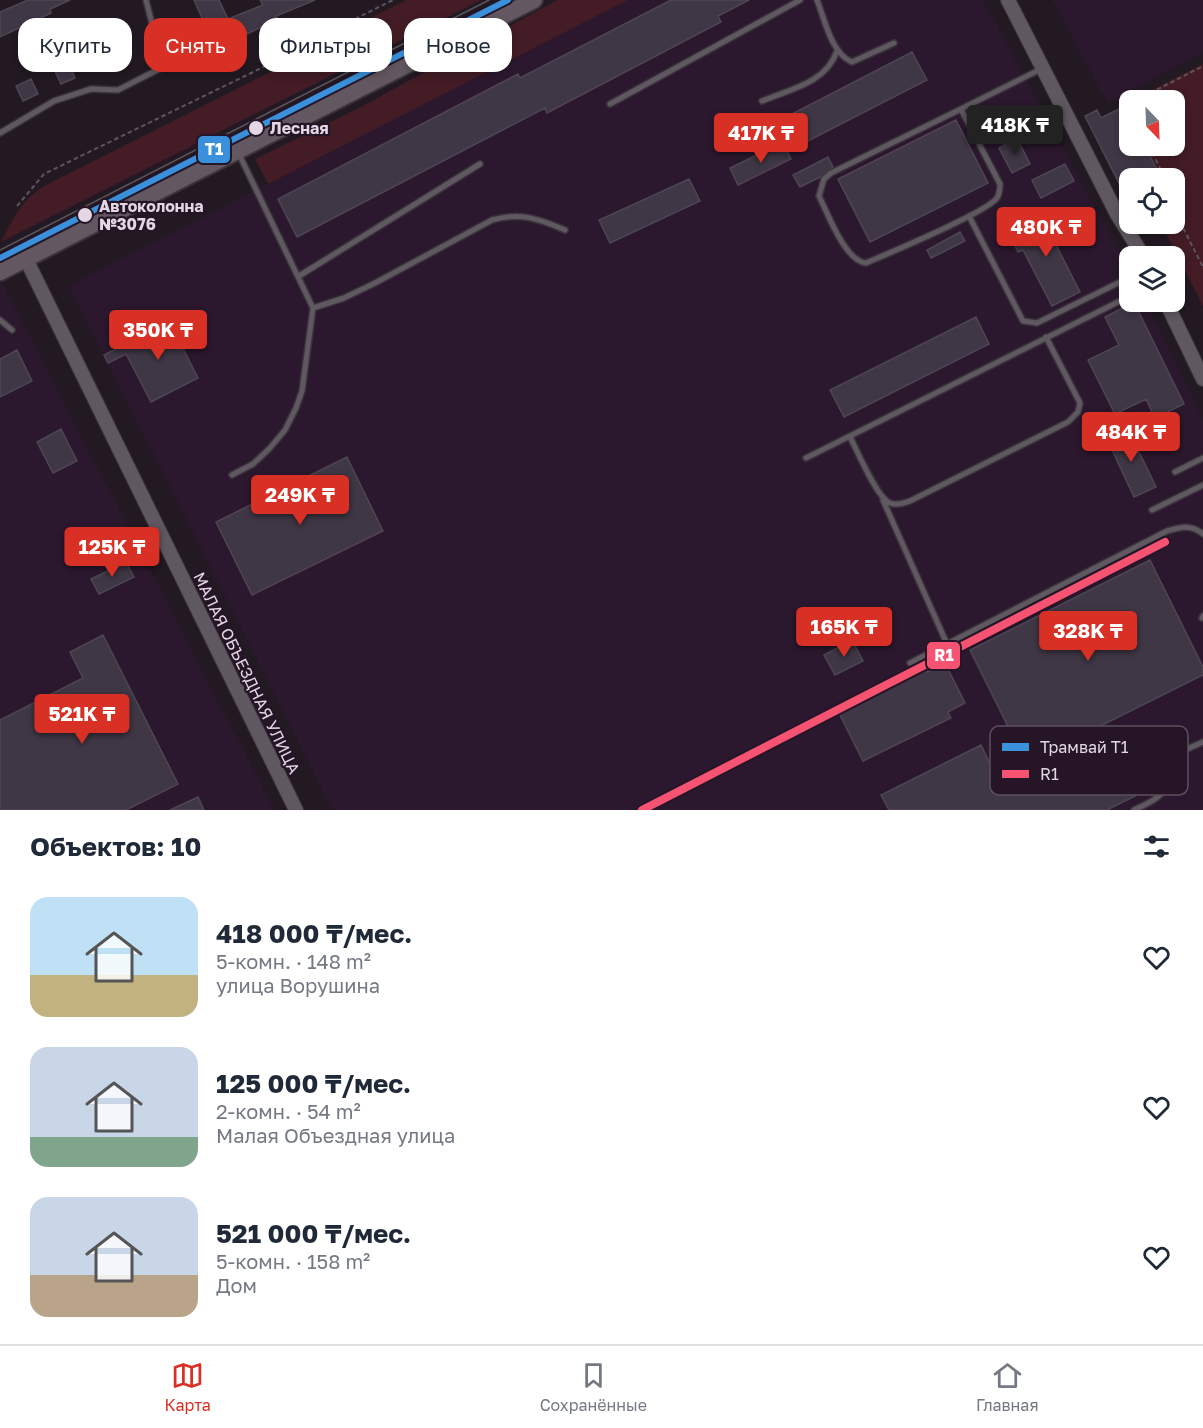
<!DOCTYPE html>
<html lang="ru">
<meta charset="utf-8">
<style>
:root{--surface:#fff;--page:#f2f2f3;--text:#1f2937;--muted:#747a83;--line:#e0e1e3;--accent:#d93025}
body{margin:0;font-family:"Golos Text",sans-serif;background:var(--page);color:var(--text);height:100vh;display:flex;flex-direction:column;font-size:22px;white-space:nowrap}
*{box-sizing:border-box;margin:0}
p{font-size:20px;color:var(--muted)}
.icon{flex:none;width:33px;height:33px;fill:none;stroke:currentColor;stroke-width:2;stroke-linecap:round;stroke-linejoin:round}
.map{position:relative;height:810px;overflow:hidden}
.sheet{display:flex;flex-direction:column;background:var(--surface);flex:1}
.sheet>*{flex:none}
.top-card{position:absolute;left:18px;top:18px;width:600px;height:54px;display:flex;gap:12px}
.needle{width:39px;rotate:157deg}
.controls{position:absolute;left:1119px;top:90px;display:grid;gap:12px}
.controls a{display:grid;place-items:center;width:66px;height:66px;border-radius:12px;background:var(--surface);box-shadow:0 3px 9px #0003;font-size:30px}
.price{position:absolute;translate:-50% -51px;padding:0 14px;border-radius:6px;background:var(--accent);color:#fff;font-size:20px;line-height:39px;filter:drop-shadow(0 2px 3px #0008)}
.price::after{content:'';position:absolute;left:50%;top:36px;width:18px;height:14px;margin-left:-9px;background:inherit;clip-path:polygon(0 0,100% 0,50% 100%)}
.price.on{background:#222;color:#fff}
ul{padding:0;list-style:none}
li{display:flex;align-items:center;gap:18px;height:150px;padding:0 30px}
li span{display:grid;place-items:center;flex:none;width:168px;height:120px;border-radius:18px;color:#555}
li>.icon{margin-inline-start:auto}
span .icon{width:72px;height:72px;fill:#fffc;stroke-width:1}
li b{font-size:26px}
h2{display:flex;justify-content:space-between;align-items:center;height:72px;padding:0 30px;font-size:26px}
.pill{padding:0 21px;border-radius:18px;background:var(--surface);box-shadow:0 3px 9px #0003;font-size:21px;line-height:54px}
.pill.on{background:var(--accent);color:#fff}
.tab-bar{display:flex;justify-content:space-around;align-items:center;height:84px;border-top:2px solid var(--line);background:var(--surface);font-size:16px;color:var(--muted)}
.tab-bar a{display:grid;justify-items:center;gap:3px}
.tab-bar .on{color:var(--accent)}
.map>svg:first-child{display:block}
.built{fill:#2c182e}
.green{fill:#431c25}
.building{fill:#3f3745;stroke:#4e4752;stroke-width:1.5}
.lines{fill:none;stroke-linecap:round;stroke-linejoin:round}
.service-casing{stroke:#3a333b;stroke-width:8}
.tertiary-casing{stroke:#3a333b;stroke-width:16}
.primary-casing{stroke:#3a333b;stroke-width:20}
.path{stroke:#5c555e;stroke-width:2;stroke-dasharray:4.5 3;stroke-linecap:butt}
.service{stroke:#5f5860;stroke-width:5}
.tertiary{stroke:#5f5860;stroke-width:14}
.primary{stroke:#635762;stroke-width:16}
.tram{stroke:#5c555d;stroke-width:1.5}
.rail{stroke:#5c555d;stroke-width:3;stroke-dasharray:10 10;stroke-linecap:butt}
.rail-1-casing{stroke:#251527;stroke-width:12}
.rail-1{stroke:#f65372;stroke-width:8}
.tram-1-casing{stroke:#251527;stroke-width:10}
.tram-1{stroke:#3a90db;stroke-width:6}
.stop-dot{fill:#e2d7e3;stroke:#251527;stroke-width:2}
.labels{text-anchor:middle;stroke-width:4.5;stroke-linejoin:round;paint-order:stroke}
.stop-label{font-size:16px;font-weight:bold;fill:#e2d7e3;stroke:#251527;text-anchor:start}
.street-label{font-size:16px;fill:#e2d7e3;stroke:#251527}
.key{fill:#251527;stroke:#5e4f5f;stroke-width:1.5}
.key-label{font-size:16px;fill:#e2d7e3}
.line-badge{stroke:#251527;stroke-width:2}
.badge-label{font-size:16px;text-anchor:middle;font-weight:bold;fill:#fff}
</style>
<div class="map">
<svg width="1203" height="810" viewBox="0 0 1203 810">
<rect width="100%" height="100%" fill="#221923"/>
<path class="built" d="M628 0H983L1129 270 1130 302H1146L1203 420V810H333L69 286Z
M1052 0H1203V52L1108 103Z
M2 283 274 810H0V284Z"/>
<path class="green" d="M407 0H481L1 242C15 216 19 202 46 185L296 59 317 50 347 29Z
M557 0H628L268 184 255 159 357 109Z
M1203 64V306L1161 224H1174V178H1161L1144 146H1174V100H1132Z"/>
<path class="building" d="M28 0H70L50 9 51 13 0 37V12Z
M194 0H219L228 19 211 27 207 18 203 20Z
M260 0H315L276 16 278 19 247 34 246 32 237 37 228 19 263 5Z
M671 0H749L718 16 721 22 547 113 545 108 297 237 278 199 518 74 520 78Z
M103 46 109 60 93 67 87 53Z
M912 52 927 80 804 143 790 115Z
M69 63 75 78 61 84 54 69Z
M31 79 38 94 23 101 16 86Z
M1125 106 1130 114V146H1145L1161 178H1130V205L1085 116 1097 110 1101 118Z
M956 120 988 183 870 242 838 179Z
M1017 138 1030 164 1012 173 999 148Z
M783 142 791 159 738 185 730 168Z
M828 157 833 167 820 177 800 187 793 175Z
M1065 164 1074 181 1041 198 1032 180Z
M689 179 700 201 610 243 599 220Z
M1051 211 1061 229 1051 235 1080 292 1052 306 1023 250 1018 252 1009 234Z
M960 232 965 241 931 258 927 250Z
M1134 302 1184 404 1155 418 1146 399 1115 414 1088 360 1119 345 1105 317Z
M976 317 989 344 844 417 830 390Z
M169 321 198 378 151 402 126 354 108 363 104 355Z
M17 350 32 381 0 397V359Z
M61 429 77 461 53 473 37 442Z
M1128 429 1156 487 1134 497 1107 439Z
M347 457 383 531 252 595 216 522Z
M1150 560 1203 667V675L1026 763 970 650Z
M126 562 134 577 99 594 91 579Z
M103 635 178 784 126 810H0V720L83 678 70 652Z
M852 640 863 661 835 675 824 655Z
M945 663 965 703 948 712 951 718 863 761 837 709 925 666 928 672Z
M1141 732 1151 749 1124 765 1139 794 1107 810H889L881 795 981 745 1004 793 1112 740 1115 747Z
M198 797 204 810H170Z"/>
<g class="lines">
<g class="service-casing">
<path id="service" d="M817 0C825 20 831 53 852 62L894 43
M762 101C791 89 826 83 837 51
M610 104 800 0
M961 109 1000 184C1000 189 1000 193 997 198 986 213 889 253 866 263 845 261 828 214 819 196L824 179 831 173Z
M961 109 1041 69
M0 133 54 101 91 89 118 90 163 67 146 0
M969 216 1023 321 1037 323 1130 277
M299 276 480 164
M313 308 344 298 377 282 492 220C520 212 540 219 565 230
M0 320 12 330
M850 437C857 450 877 498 890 503 897 506 903 503 910 501L1068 422 1078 412 1080 403 1046 337
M806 458 1130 296
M1175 472 1203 458
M232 475 253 464 269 449 285 430 296 408 302 391 313 308 238 152
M883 500 947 644
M1152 510 1203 485
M1202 618 1203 616
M910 663 1167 531C1181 527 1191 524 1203 534
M1134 810C1149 803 1166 796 1169 779 1170 774 1169 768 1171 764 1176 752 1192 747 1203 742"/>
</g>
<g class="tertiary-casing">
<path id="tertiary" d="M1008 0 1117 214 1143 256
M26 259 296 810
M1166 302 1203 379"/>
</g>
<g class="primary-casing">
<path id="primary" d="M0 272 534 0"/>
</g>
<path class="path" d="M1137 100 1203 66
M1130 104V108
M1149 146 1165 178
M1174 200 1179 220 1203 267
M17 206 44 174 290 54 330 37 345 24 393 0"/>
<use href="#service" class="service"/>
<use href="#tertiary" class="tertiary"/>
<use href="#primary" class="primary"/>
<path class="tram" d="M0 250 489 0"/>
<path class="rail" d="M642 810 1165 542"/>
<g class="rail-1-casing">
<path id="rail-1" d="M642 810 1165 542"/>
</g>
<use href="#rail-1" class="rail-1"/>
<g class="tram-1-casing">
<path id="tram-1" d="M0 258 508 0"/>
</g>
<use href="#tram-1" class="tram-1"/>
</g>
<g class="stop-dot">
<circle cx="256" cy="128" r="8"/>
<circle cx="85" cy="215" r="8"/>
</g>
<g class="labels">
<g class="stop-label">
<text x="270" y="134">Лесная</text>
<text x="99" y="212">Автоколонна<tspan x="99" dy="18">№3076</tspan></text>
</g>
<g class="street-label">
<text transform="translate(247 673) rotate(64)" y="6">МАЛАЯ ОБЪЕЗДНАЯ УЛИЦА</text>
</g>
</g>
<rect x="990" y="726" width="198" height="69" rx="9" class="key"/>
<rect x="1002" y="743" width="27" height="8" fill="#3a90db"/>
<rect x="1002" y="770" width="27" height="8" fill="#f65372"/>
<g class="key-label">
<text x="1040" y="753">Трамвай T1</text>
<text x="1040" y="780">R1</text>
</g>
<g class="line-badge">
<rect x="197" y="135" width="34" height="29" rx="6" fill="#3a90db"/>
<rect x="926" y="641" width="35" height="29" rx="6" fill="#f65372"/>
</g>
<g class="badge-label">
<text x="214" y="155">T1</text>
<text x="944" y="661">R1</text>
</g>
</svg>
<div class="controls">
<a><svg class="needle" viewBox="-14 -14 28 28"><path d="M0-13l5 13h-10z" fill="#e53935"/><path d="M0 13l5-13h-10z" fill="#747a83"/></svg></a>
<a><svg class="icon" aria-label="locate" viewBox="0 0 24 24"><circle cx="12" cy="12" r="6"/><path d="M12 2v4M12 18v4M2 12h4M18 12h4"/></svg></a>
<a><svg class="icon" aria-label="layers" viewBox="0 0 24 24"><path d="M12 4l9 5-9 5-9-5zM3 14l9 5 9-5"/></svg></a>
</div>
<b class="price on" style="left:1015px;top:156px">418K ₸</b>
<b class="price" style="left:761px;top:164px">417K ₸</b>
<b class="price" style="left:1046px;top:258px">480K ₸</b>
<b class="price" style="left:158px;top:361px">350K ₸</b>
<b class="price" style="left:1131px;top:463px">484K ₸</b>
<b class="price" style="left:300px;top:526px">249K ₸</b>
<b class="price" style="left:112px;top:578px">125K ₸</b>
<b class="price" style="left:844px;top:658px">165K ₸</b>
<b class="price" style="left:1088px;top:662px">328K ₸</b>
<b class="price" style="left:82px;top:745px">521K ₸</b>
<div class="top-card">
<a class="pill">Купить</a>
<a class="pill on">Снять</a>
<a class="pill">Фильтры</a>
<a class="pill">Новое</a>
</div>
</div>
<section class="sheet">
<h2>Объектов: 10<svg class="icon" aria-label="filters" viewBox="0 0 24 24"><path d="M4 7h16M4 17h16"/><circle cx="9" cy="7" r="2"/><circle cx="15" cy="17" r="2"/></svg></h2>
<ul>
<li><span style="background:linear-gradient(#bfe0f5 65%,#c2b280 0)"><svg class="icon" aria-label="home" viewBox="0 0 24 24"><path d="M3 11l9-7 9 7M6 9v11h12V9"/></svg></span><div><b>418 000 ₸/мес.</b><p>5-комн. · 148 m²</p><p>улица Ворушина</p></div><svg class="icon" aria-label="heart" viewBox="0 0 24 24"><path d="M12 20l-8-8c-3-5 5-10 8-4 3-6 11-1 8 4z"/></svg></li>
<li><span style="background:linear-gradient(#c9d6e8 75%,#7fa58c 0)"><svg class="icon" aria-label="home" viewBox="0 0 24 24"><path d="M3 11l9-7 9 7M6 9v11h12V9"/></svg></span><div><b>125 000 ₸/мес.</b><p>2-комн. · 54 m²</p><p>Малая Объездная улица</p></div><svg class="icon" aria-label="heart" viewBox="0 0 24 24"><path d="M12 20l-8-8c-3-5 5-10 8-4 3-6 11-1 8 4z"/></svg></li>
<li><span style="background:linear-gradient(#c9d6e8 65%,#b9a48a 0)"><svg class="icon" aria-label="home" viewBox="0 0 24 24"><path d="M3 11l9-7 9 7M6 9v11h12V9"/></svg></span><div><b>521 000 ₸/мес.</b><p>5-комн. · 158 m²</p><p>Дом</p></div><svg class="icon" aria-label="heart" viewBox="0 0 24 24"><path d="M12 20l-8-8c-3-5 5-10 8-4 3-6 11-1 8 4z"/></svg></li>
</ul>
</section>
<nav class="tab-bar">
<a class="on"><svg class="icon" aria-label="map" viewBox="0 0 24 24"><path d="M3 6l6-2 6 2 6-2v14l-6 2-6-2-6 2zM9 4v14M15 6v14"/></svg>Карта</a>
<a><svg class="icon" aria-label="saved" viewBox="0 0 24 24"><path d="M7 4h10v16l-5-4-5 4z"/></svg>Сохранённые</a>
<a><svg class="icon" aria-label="home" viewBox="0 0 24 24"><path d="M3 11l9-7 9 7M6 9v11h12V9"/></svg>Главная</a>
</nav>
